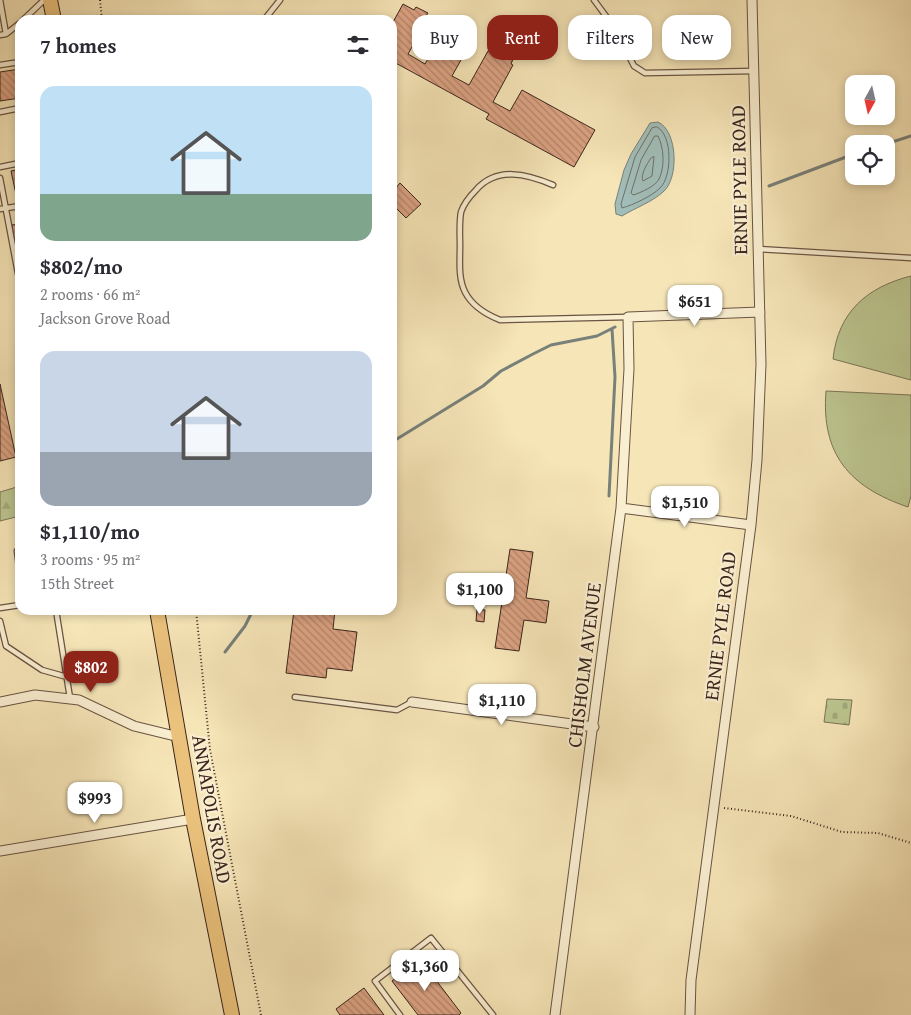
<!DOCTYPE html>
<meta charset="utf-8">
<style>
:root{--surface:#fff;--page:#f7f7f7;--text:#2b2b33;--muted:#7c7c81;--accent:#8f2418}
body{margin:0;font-family:"Gentium Book Plus",serif;background:var(--page);color:var(--text);height:100vh;display:flex;flex-direction:column;font-size:19px;white-space:nowrap}
*{box-sizing:border-box;margin:0}
p{font-size:16px;color:var(--muted)}
.icon{flex:none;width:28px;height:28px;fill:none;stroke:currentColor;stroke-width:2;stroke-linecap:round;stroke-linejoin:round}
.map{position:relative;flex:1;overflow:hidden}
.drawer{position:absolute;left:15px;top:15px;width:382px;height:600px;display:flex;flex-direction:column;background:var(--surface);border-radius:15px;box-shadow:0 2px 8px #0003}
.drawer>*{flex:none}
.top-card{position:absolute;left:412px;top:15px;width:422px;height:45px;display:flex;gap:10px}
.needle{width:32px;rotate:188deg}
.buttons{position:absolute;left:845px;top:75px;display:grid;gap:10px}
.buttons a{display:grid;place-items:center;width:50px;height:50px;border-radius:10px;background:var(--surface);box-shadow:0 2px 8px #0003;font-size:25px}
.price{position:absolute;translate:-50% -42px;padding:0 11px;border-radius:10px;background:#fff;color:#222;font-size:16px;line-height:32px;filter:drop-shadow(0 1px 2px #0008)}
.price::after{content:'';position:absolute;left:50%;top:30px;width:15px;height:11px;margin-left:-8px;background:inherit;clip-path:polygon(0 0,100% 0,50% 100%)}
.price.on{background:var(--accent);color:#fff}
ul{padding:0;list-style:none}
li{display:grid;align-content:center;gap:10px;height:265px;padding:0 25px}
li span{display:grid;place-items:center;height:155px;border-radius:15px;color:#555}
li>.icon{margin-inline-start:auto}
span .icon{width:90px;height:90px;fill:#fffc;stroke-width:1}
li b{font-size:21px}
h2{display:flex;justify-content:space-between;align-items:center;height:60px;padding:0 25px;font-size:21px}
.pill{padding:0 18px;border-radius:15px;background:var(--surface);box-shadow:0 2px 8px #0003;font-size:18px;line-height:45px}
.pill.on{background:var(--accent);color:#fff}
.map>svg:first-child{display:block}
.grass{fill:#bcc58f;stroke:#7b7456}
.forest{fill:url(#forest-firs);stroke:#7b7456}
.cemetery{fill:url(#cemetery-stones);stroke:#7b7456}
.water{fill:#a1bdb8;stroke:#78807a}
.lines{fill:none;stroke-linecap:round;stroke-linejoin:round}
.shore{stroke:#6e706a;stroke-width:1}
.stream{stroke:#78807a;stroke-width:3}
.building{fill:url(#building-back-hatch);stroke:#3a241c}
.lane-casing{stroke:#695443;stroke-width:7}
.street-casing{stroke:#695443;stroke-width:11}
.primary-casing{stroke:#3a241c;stroke-width:16}
.path{stroke:#3a241c;stroke-width:2;stroke-dasharray:1 2.5;stroke-linecap:butt}
.lane{stroke:#f9eed0;stroke-width:4.5}
.street{stroke:#f9eed0;stroke-width:9}
.primary{stroke:#ebc27c;stroke-width:14}
.labels{text-anchor:middle;stroke-width:4.5;stroke-linejoin:round;paint-order:stroke}
.street-label{font-size:20px;fill:#3a241c;stroke:#f9eed0}
</style>
<div class="map">
<svg width="911" height="1015" viewBox="0 0 911 1015">
<defs>
<pattern id="forest-firs" width="22" height="20" patternUnits="userSpaceOnUse" patternTransform="scale(1.25)"><rect width="22" height="20" fill="#bcc58f"/><path d="M5 1l3.5 6h-7zM16 11l3.5 6h-7z" fill="#a2a97b"/></pattern>
<pattern id="cemetery-stones" width="16" height="16" patternUnits="userSpaceOnUse" patternTransform="scale(1.25)"><rect width="16" height="16" fill="#bcc58f"/><path d="M2 7V4a2 2 0 0 1 4 0v3zM10 15v-3a2 2 0 0 1 4 0v3z" fill="#a2a97b"/></pattern>
<pattern id="building-back-hatch" width="6" height="6" patternUnits="userSpaceOnUse" patternTransform="scale(1.25)"><rect width="6" height="6" fill="#dba282"/><path d="M-1 5l2 2M0 0l6 6M5-1l2 2" fill="none" stroke="#b3846a"/></pattern>
</defs>
<rect width="100%" height="100%" fill="#f6e5b7"/>
<filter id="stains"><feTurbulence type="fractalNoise" baseFrequency=".004" numOctaves="4"/><feColorMatrix values="0 0 0 0 .2 0 0 0 0 .09 0 0 0 0 .02 0 0 0 .5 -.17"/></filter>
<radialGradient id="worn" r=".72"><stop offset=".6" stop-color="#630" stop-opacity="0"/><stop offset="1" stop-color="#630" stop-opacity=".3"/></radialGradient>
<path class="grass" d="M911 276V380L833 359C838 312 867 287 911 276Z
M826 391 911 395V496L908 507C849 487 821 454 826 391Z"/>
<path class="forest" d="M20 486V516L0 521V492Z"/>
<path class="cemetery" d="M827 699 852 700 849 725 824 722Z"/>
<path class="water" d="M658 122C678 131 679 179 663 192 652 202 635 208 622 216L616 214 615 204 624 170 631 154 650 123Z"/>
<g class="lines">
<path class="shore" d="M657 127C673 135 672 177 660 188 652 196 633 205 622 208L621 204 635 157 652 128Z
M655 136H658C664 148 665 167 659 179 656 186 640 193 633 195L631 193 641 160Z
M654 157 652 176 643 181C640 175 647 164 651 158Z"/>
<path class="stream" d="M886 144 911 136
M769 186 854 154
M392 442 483 386 501 371 533 354 551 345 597 336 615 327
M609 496 615 377 612 329
M225 652 245 626 253 610"/>
</g>
<path class="building" d="M403 4 414 10 416 7 428 13 425 17 428 19 408 54 425 64 446 27 456 33 459 28 470 35 467 40 471 42 452 76 469 85 488 51 499 56 501 52 513 59 511 64 513 65 493 102 510 111 522 90 595 130 574 167 486 119 489 114 392 61V24Z
M20 69V98L0 101V72Z
M20 169V198L17 199 11 171Z
M400 183 421 204 406 218 392 204V186L395 189Z
M20 224V243L14 244 12 225Z
M0 384 16 457 0 461Z
M510 549 533 552 526 598 549 601 546 623 524 620 519 651 495 648Z
M477 609 485 610 484 622 476 621Z
M294 610H335L333 629 357 632 352 671 327 668 326 678 286 673Z
M420 959 461 1013 459 1015H418L392 981Z
M364 988 384 1015H340L336 1009Z"/>
<g class="lines">
<g class="lane-casing">
<path id="lane" d="M0 0 6 34
M594 0 614 27 634 66 645 73 754 71
M23 20 44 0
M264 20 280 0
M0 35 6 34 20 23
M0 65 20 62
M0 112 20 108
M0 167 20 163
M0 178 20 284
M553 185C527 174 497 166 476 190 469 197 464 203 461 212 459 223 460 235 460 246 460 261 458 278 465 292 472 306 485 314 500 320L628 317
M0 209 20 206
M759 249 911 258
M19 567 17 551H20
M0 608 20 605
M56 610 70 698
M0 621 6 646 42 670 67 677
M295 697 397 710 412 702
M400 1015 375 981 431 938 493 1015"/>
</g>
<g class="street-casing">
<path id="street" d="M621 508 751 525
M0 702 35 695 79 700 134 726 179 737
M412 702 594 727
M0 851 193 819
M555 1015 621 508 629 369 628 317 760 312
M690 1015 691 980 751 525 757 460 761 364 752 0"/>
</g>
<g class="primary-casing">
<path id="primary" d="M50 0 54 20
M157 610 193 819 232 1015"/>
</g>
<path class="path" d="M100 0 102 20
M196 610 210 750 261 1015
M724 808 791 816 842 832 878 833 911 843"/>
<use href="#lane" class="lane"/>
<use href="#street" class="street"/>
<use href="#primary" class="primary"/>
</g>
<g class="labels">
<g class="street-label">
<text transform="translate(739 180) rotate(-91)" y="7">ERNIE PYLE ROAD</text>
<text transform="translate(720 626) rotate(-83)" y="7">ERNIE PYLE ROAD</text>
<text transform="translate(584 665) rotate(-83)" y="7">CHISHOLM AVENUE</text>
<text transform="translate(212 809) rotate(80)" y="7">ANNAPOLIS ROAD</text>
</g>
</g>
<rect width="100%" height="100%" filter="url(#stains)"/>
<rect width="100%" height="100%" fill="url(#worn)"/>
</svg>
<div class="buttons">
<a><svg class="needle" viewBox="-14 -14 28 28"><path d="M0-13l5 13h-10z" fill="#e53935"/><path d="M0 13l5-13h-10z" fill="#7c7c81"/></svg></a>
<a><svg class="icon" aria-label="locate" viewBox="0 0 24 24"><circle cx="12" cy="12" r="6"/><path d="M12 2v4M12 18v4M2 12h4M18 12h4"/></svg></a>
</div>
<b class="price" style="left:695px;top:327px">$651</b>
<b class="price" style="left:685px;top:528px">$1,510</b>
<b class="price" style="left:480px;top:615px">$1,100</b>
<b class="price on" style="left:91px;top:693px">$802</b>
<b class="price" style="left:502px;top:726px">$1,110</b>
<b class="price" style="left:95px;top:824px">$993</b>
<b class="price" style="left:425px;top:992px">$1,360</b>
<div class="top-card">
<a class="pill">Buy</a>
<a class="pill on">Rent</a>
<a class="pill">Filters</a>
<a class="pill">New</a>
</div>
<section class="drawer">
<h2>7 homes<svg class="icon" aria-label="filters" viewBox="0 0 24 24"><path d="M4 7h16M4 17h16"/><circle cx="9" cy="7" r="2"/><circle cx="15" cy="17" r="2"/></svg></h2>
<ul>
<li><span style="background:linear-gradient(#bfe0f5 70%,#7fa58c 0)"><svg class="icon" aria-label="home" viewBox="0 0 24 24"><path d="M3 11l9-7 9 7M6 9v11h12V9"/></svg></span><div><b>$802/mo</b><p>2 rooms · 66 m²</p><p>Jackson Grove Road</p></div></li>
<li><span style="background:linear-gradient(#c9d6e8 65%,#9aa5b1 0)"><svg class="icon" aria-label="home" viewBox="0 0 24 24"><path d="M3 11l9-7 9 7M6 9v11h12V9"/></svg></span><div><b>$1,110/mo</b><p>3 rooms · 95 m²</p><p>15th Street</p></div></li>
</ul>
</section>
</div>
